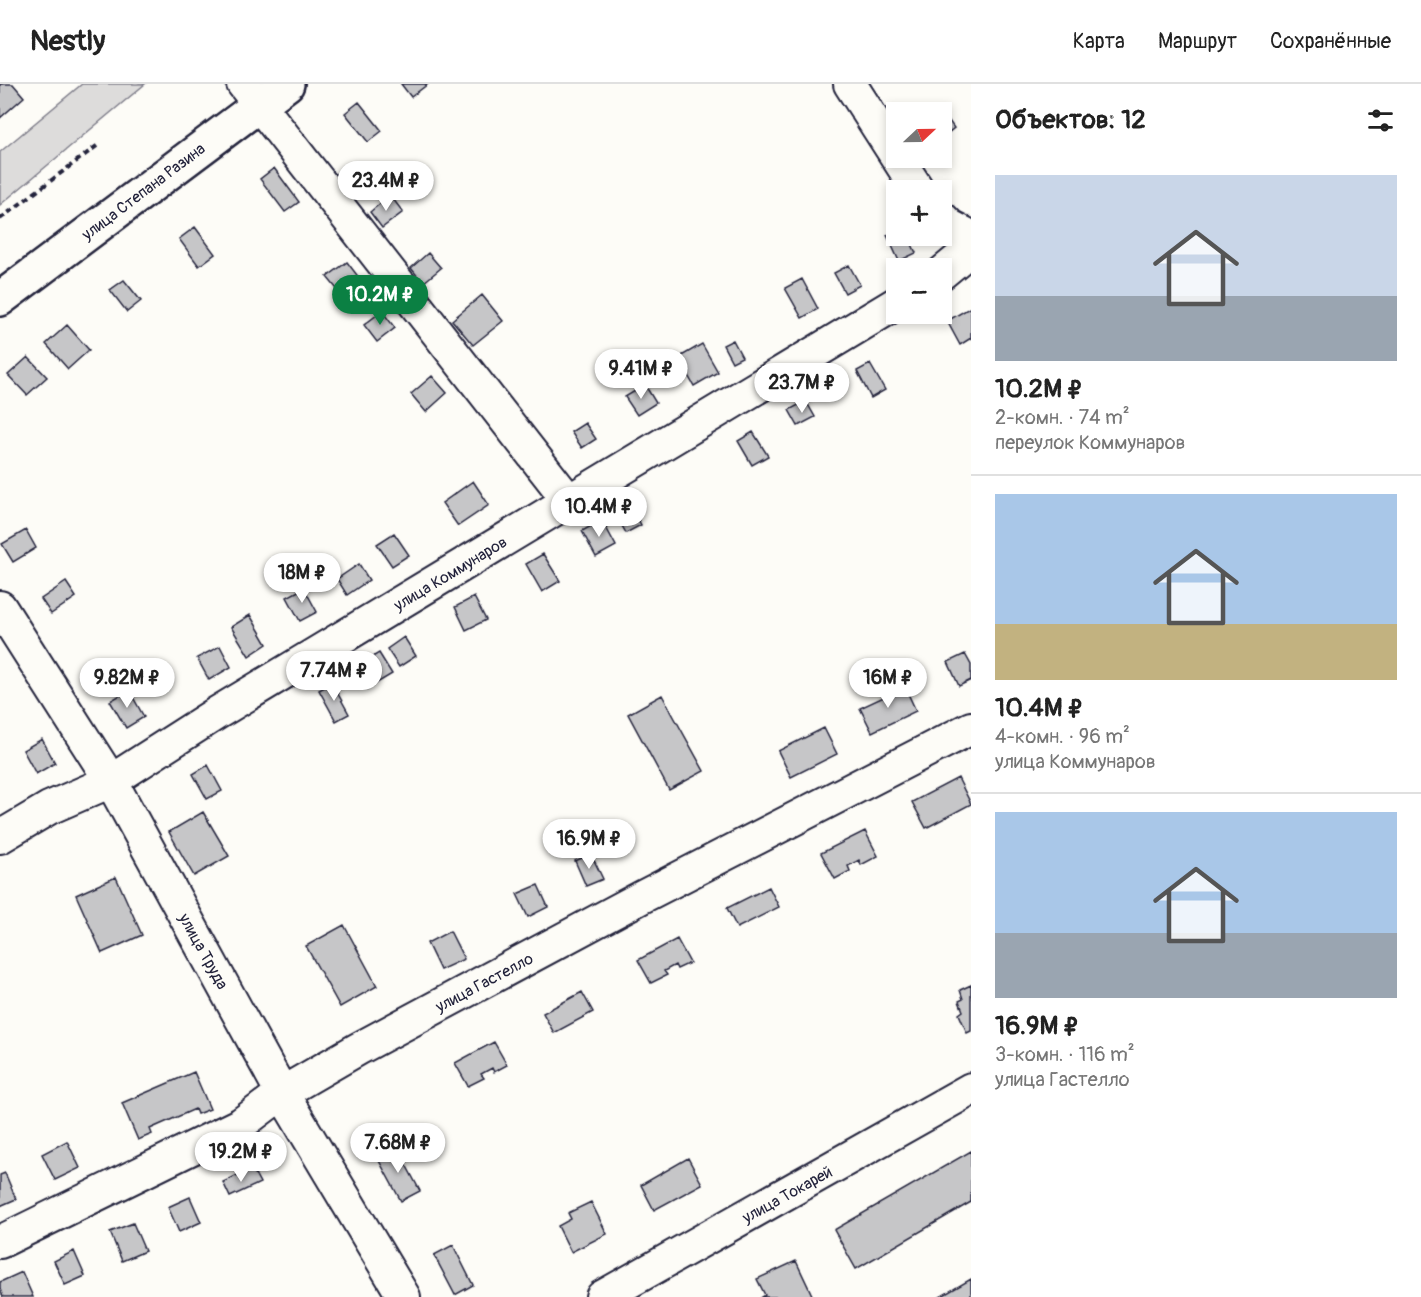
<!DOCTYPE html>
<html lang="ru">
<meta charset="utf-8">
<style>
:root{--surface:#fff;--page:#f6f6f6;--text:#222;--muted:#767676;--line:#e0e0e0;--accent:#0b8043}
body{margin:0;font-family:Pangolin,sans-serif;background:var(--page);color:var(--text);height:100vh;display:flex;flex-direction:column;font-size:22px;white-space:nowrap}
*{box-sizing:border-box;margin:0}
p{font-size:20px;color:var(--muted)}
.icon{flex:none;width:33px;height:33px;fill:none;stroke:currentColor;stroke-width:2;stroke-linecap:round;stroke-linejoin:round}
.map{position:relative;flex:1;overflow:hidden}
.panel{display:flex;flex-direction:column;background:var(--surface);width:450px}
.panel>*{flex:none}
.needle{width:39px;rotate:68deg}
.fabs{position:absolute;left:886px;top:18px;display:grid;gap:12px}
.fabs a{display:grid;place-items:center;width:66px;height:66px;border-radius:0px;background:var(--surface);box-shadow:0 3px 9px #0003;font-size:30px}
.price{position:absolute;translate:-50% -51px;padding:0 14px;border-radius:21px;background:#fff;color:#222;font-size:20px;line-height:39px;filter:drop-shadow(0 2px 3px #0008)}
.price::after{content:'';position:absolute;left:50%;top:36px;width:18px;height:14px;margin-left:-9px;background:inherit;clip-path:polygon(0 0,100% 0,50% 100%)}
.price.on{background:var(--accent);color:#fff}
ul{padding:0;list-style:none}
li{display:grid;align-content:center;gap:12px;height:318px;padding:0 24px}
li+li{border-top:2px solid var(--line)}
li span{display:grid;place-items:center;height:186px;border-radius:0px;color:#555}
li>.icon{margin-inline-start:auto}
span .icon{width:108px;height:108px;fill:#fffc;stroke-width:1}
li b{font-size:26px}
h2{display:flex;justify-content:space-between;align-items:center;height:72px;padding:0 24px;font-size:26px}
header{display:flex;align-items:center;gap:36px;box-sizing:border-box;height:84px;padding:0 30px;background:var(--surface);border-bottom:2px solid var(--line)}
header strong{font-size:28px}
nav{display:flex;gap:33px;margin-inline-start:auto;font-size:21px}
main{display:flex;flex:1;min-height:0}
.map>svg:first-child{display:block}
.green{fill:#dddcdb;stroke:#807f8b;stroke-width:1.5}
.building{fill:#c6c6c8;stroke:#22223b;stroke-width:1.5}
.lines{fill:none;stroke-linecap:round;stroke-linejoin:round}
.minor-casing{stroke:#22223b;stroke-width:36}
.major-casing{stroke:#22223b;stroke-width:38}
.path{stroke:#22223b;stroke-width:4;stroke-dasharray:6 4.5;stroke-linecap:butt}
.minor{stroke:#fdfcf7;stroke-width:32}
.major{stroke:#fdfcf7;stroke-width:33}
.labels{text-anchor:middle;stroke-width:5;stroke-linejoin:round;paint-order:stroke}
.street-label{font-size:16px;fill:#22223b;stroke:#fdfcf7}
</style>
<header>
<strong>Nestly</strong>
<nav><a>Карта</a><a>Маршрут</a><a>Сохранённые</a></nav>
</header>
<main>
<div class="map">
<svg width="971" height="1213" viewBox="0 0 971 1213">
<rect width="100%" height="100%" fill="#fdfcf7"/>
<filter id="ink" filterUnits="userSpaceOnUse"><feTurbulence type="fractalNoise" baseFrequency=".0167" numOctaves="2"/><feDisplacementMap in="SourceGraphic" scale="12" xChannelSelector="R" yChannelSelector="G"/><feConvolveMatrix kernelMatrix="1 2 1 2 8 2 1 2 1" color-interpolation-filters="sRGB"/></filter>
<g filter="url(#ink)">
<path class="green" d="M82 0H145L0 121V68Z"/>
<path class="building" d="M0 0H13L24 13 0 34Z
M401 0H428L411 13Z
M359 18 382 47 368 58 345 29Z
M942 27 954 44 942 54V28H939Z
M274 84 299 118 285 128 260 95Z
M390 111 403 128 382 144 370 128Z
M195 143 215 170 199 182 179 155Z
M897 146V152H908L916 169 899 177 887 151Z
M428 169 441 184 423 199 411 184Z
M347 178 360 195 341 210 327 193Z
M849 181 860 201 845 209 834 189Z
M802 195 818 225 802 234 785 204Z
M124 196 141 217 127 228 110 206Z
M482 211 503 237 473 261 452 236Z
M971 223V254L960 261 947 237Z
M382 227 395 244 377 258 364 241Z
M67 241 89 266 68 285 46 260Z
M733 256 742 273 732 278 723 261Z
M702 260 718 288 694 302 678 274Z
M28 273 47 293 27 311 8 291Z
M870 280 885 306 871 314 857 287Z
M432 292 447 309 426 328 411 310Z
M645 301 656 319 637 331 625 313Z
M806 317 815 333 798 342 789 326Z
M585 339 596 355 582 364 571 348Z
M753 348 768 372 752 381 738 357Z
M473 397 489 421 458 442 442 419Z
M630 420 641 441 626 449 615 429Z
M602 436 616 462 596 473 582 447Z
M26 446 36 464 13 478 2 460Z
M394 449 409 471 392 482 377 460Z
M543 470 560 497 542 508 526 480Z
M359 480 369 496 347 511 337 495Z
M66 498 76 513 51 530 41 515Z
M304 504 317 528 300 537 287 513Z
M474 513 486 536 466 546 455 523Z
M250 531 267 560 249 572 231 543Z
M404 553 416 572 399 583 387 565Z
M220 562 231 583 209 596 197 574Z
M379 569 392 590 367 605 354 584Z
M965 570 971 581V596L959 602 948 578Z
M332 599 349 630 336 637 319 606Z
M905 603 916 627 872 648 860 624Z
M129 606 144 633 126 644 110 617Z
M662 611 704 687 669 706 628 630Z
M824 644 837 670 791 693 778 667Z
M42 655 55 679 36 690 23 666Z
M208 681 222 707 207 715 193 690Z
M958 694 971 720 926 744 912 718Z
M203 728 229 772 194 792 169 748Z
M865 747 878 772 861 781 859 776 848 782 850 787 835 795 821 769Z
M591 770 603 795 586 802 575 777Z
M116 793 142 851 102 869 76 811Z
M538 801 548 823 528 833 517 810Z
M769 803 779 823 737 844 727 824Z
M344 841 377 902 340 923 306 862Z
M450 847 464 875 440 886 427 859Z
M677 855 690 879 677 885 675 881 664 887 667 891 651 899 638 876Z
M971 901V947L967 949 959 930 963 927 959 917 963 915 960 906Z
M582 908 593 928 554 949 543 929Z
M494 958 507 981 494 988 492 984 481 990 484 994 468 1002 455 979Z
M194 988 210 1025 197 1030 195 1025 150 1045 152 1050 138 1056 122 1019Z
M67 1057 80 1084 55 1096 42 1070Z
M396 1062 420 1107 401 1117 377 1073Z
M971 1067V1118L856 1185 834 1146Z
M688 1074 702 1100 654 1126 641 1101Z
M252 1084 260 1099 230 1113 223 1098Z
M5 1089 16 1115 0 1122V1091Z
M190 1113 201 1138 179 1148 168 1123Z
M591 1118 607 1150 571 1168 558 1142 571 1135 568 1129Z
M133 1139 145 1167 122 1177 110 1148Z
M453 1161 473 1201 455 1211 434 1171Z
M74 1167 85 1192 65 1201 54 1177Z
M796 1177 813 1213H762L765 1211 757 1195Z
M22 1188 33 1213H3L0 1205V1198Z
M971 1195V1213H940Z"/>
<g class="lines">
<g class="minor-casing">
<path id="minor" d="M243 0 569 417
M850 0 918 106
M942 134 950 142 971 153
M942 189 971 165
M0 523 111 697 282 1009 404 1213
M0 753 49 724 111 697 217 629 897 219
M0 1158 241 1040 282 1009 358 965 642 813 971 644
M602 1213 971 1005"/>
</g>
<g class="major-casing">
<path id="major" d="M0 215 287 0"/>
</g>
<path class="path" d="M0 135 98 61"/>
<use href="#minor" class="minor"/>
<use href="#major" class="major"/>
</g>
</g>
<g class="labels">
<g class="street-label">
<text transform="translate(143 107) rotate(-37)" y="6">улица Степана Разина</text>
<text transform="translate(450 489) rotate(-31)" y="6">улица Коммунаров</text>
<text transform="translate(204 867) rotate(61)" y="6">улица Труда</text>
<text transform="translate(484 898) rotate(-28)" y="6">улица Гастелло</text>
<text transform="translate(787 1110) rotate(-29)" y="6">улица Токарей</text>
</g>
</g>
</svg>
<div class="fabs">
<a><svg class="needle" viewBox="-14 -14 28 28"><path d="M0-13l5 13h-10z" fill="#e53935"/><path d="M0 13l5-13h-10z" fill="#767676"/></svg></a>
<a>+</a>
<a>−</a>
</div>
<b class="price" style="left:386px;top:128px">23.4M ₽</b>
<b class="price on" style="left:380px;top:242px">10.2M ₽</b>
<b class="price" style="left:641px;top:316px">9.41M ₽</b>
<b class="price" style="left:802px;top:330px">23.7M ₽</b>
<b class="price" style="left:599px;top:454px">10.4M ₽</b>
<b class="price" style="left:302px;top:520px">18M ₽</b>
<b class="price" style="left:334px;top:618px">7.74M ₽</b>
<b class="price" style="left:127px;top:625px">9.82M ₽</b>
<b class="price" style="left:888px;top:625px">16M ₽</b>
<b class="price" style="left:589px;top:786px">16.9M ₽</b>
<b class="price" style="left:398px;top:1090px">7.68M ₽</b>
<b class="price" style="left:241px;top:1099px">19.2M ₽</b>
</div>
<section class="panel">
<h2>Объектов: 12<svg class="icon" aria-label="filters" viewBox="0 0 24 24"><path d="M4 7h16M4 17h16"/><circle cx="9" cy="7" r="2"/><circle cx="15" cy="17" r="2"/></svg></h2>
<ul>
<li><span style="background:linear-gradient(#c9d6e8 65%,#9aa5b1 0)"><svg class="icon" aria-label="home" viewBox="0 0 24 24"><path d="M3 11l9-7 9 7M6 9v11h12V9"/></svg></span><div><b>10.2M ₽</b><p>2-комн. · 74 m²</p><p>переулок Коммунаров</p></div></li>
<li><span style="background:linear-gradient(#a9c7e8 70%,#c2b280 0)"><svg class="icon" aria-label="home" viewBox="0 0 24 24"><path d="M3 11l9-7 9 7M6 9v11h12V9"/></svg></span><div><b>10.4M ₽</b><p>4-комн. · 96 m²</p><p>улица Коммунаров</p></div></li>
<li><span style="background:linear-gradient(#a9c7e8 65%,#9aa5b1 0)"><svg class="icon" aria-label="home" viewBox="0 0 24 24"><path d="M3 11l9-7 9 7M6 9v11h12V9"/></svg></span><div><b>16.9M ₽</b><p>3-комн. · 116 m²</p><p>улица Гастелло</p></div></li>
</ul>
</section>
</main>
